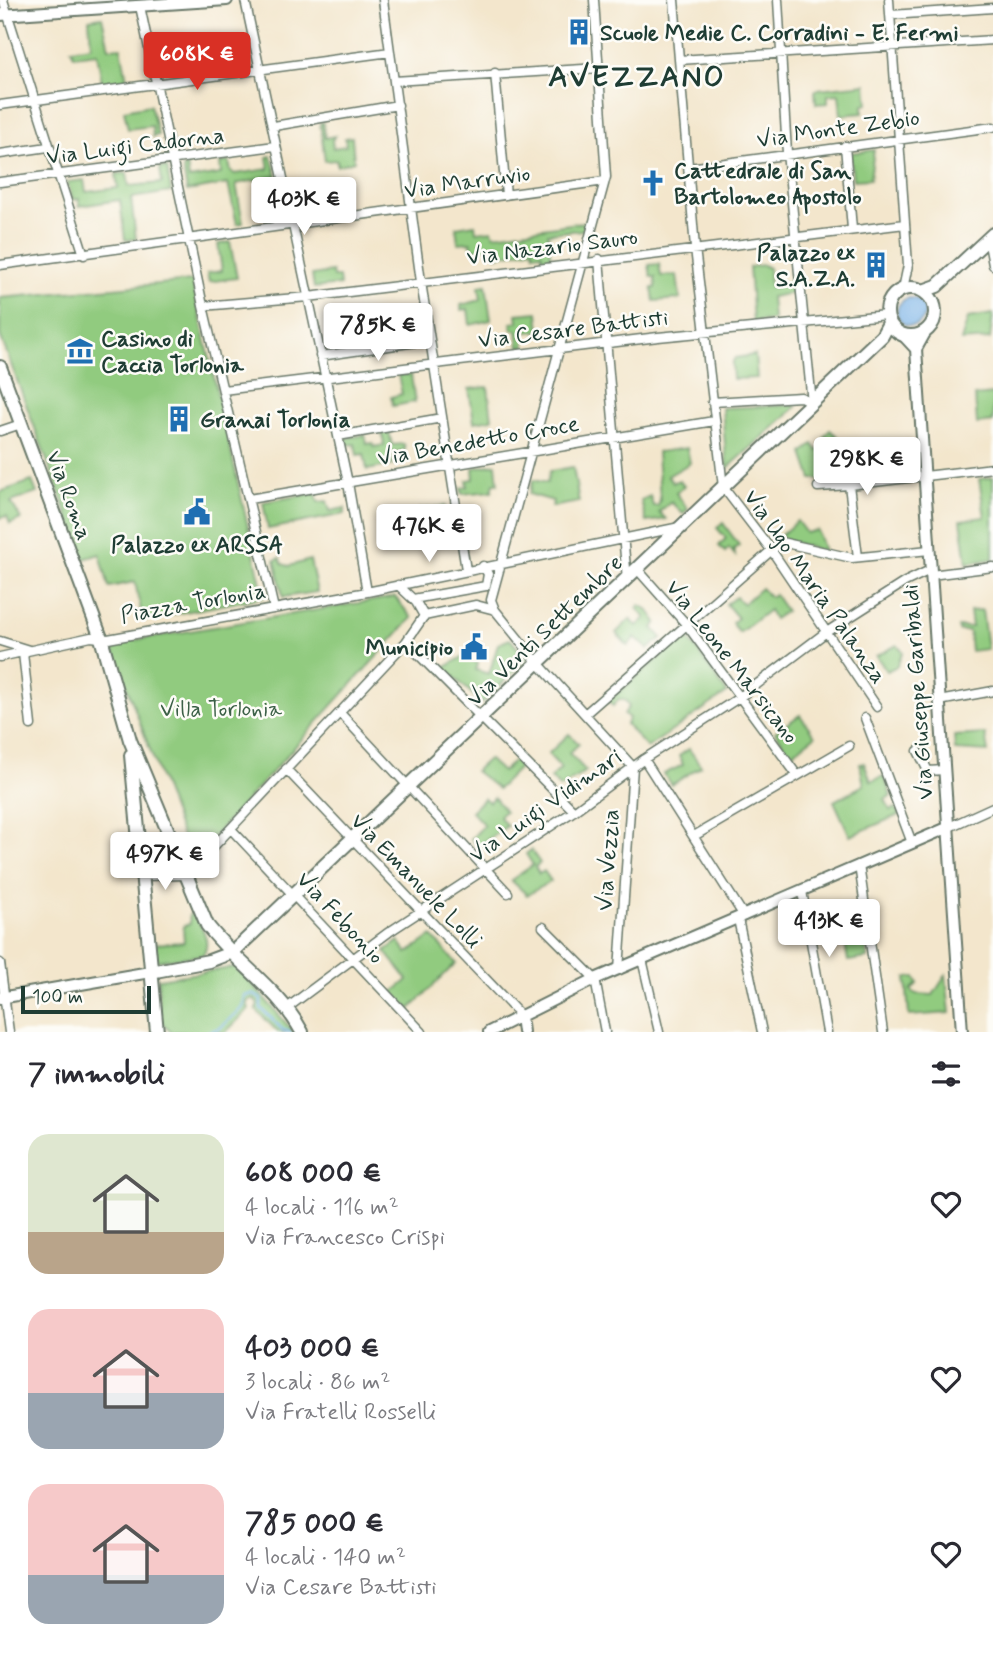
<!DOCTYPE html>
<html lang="it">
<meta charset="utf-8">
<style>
:root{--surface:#fff;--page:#f7f7f7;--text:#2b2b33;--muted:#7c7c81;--accent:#d93025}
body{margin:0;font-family:Mynerve,sans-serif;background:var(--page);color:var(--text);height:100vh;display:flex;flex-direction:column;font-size:26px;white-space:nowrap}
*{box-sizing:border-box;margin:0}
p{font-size:23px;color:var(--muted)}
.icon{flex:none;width:38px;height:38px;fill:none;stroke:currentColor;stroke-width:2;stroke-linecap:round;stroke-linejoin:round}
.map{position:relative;height:1032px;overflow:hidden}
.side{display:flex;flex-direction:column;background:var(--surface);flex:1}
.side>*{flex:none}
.scale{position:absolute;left:21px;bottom:18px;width:130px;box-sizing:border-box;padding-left:7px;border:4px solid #1f3d34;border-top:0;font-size:19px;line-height:24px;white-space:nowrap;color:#1f3d34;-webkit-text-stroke:5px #fdfcf7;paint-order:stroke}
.price{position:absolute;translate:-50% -60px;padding:0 16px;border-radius:7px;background:#fff;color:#222;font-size:23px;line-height:46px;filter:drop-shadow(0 2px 4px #0008)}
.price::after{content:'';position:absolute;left:50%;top:42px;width:21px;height:16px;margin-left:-10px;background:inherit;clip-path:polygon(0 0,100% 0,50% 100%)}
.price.active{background:var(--accent);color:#fff}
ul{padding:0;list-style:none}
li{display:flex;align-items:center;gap:21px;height:175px;padding:0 28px}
li span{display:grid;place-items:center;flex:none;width:196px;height:140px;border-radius:21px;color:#555}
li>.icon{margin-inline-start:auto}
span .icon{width:84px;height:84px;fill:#fffc;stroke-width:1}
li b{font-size:30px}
h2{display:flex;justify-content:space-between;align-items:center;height:84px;padding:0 28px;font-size:30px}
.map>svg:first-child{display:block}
.green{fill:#91cb7f;stroke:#58845a;stroke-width:2}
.water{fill:#77b1e8;stroke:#4b778e;stroke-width:2}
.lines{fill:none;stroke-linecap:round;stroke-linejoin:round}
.stream{stroke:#77b1e8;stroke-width:2.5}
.street-casing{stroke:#697869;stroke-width:11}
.secondary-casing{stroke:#697869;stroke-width:14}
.primary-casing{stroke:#697869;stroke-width:16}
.street{stroke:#fff;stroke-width:8}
.secondary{stroke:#fff;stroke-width:10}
.primary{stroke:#fff;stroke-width:12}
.labels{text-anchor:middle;stroke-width:5;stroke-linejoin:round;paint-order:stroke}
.poi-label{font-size:23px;font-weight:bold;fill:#1f3d34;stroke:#fdfcf7;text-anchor:start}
.street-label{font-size:23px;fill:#1f3d34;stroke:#fdfcf7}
.park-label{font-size:23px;fill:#3c6047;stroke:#fdfcf7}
.district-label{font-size:30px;font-weight:bold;letter-spacing:2px;fill:#1f3d34;stroke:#fdfcf7}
</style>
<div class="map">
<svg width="993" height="1032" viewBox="0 0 993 1032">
<rect width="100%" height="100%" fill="#fdfcf7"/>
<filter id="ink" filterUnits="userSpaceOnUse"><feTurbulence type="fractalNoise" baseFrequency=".0143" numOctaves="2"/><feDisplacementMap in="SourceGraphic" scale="14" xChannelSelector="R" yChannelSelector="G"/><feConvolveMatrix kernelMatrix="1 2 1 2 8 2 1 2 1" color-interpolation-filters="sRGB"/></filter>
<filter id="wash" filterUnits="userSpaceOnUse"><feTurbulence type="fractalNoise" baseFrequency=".00686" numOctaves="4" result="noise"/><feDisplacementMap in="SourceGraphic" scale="28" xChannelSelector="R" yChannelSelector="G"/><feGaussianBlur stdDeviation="1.57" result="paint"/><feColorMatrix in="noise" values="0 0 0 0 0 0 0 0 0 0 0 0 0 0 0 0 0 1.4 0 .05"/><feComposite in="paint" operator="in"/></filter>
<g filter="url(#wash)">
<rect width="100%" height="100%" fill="#f3e6cc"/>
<path class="green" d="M102 17 109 48 121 47 127 80 102 83 97 53 74 56 71 49 91 46 89 19Z
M866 84 868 104 863 105V113L841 115 839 94 828 95V103L816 104 815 91 818 89Z
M150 105 158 135 153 137 152 126 128 129 124 110Z
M323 122 325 138 335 136 332 140 333 148 346 146 345 138 352 137 354 161 337 166V160L325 161 320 123Z
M874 150 870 179 853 180 850 153Z
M271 156 277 176 236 184 243 223 237 224 228 184 187 191 183 168 187 165 189 179 221 174 220 163 229 161 231 172 235 174 269 169 267 157Z
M167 167 171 192 131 198 136 239 125 240 120 200 79 206V199L73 200 67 182 84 180 86 192 118 188 116 174 127 173 129 186 162 183 160 168Z
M585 222 583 230 548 233 551 262 543 263 542 253 534 254 533 249 496 256 495 247 472 249 471 242 458 243 456 227 475 224 476 232 492 230 494 235Z
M230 242 237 278 209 282 207 273 222 271 218 244Z
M659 264 661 276 677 275 680 299 654 301 652 288H656L655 277H651L649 265Z
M763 265 769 268 770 287 793 284V293L771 297 773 320 753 322 749 267Z
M332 272 333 277H339L340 285 314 288 312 275Z
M192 281 264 597 143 620 135 582 109 587 100 554 84 559 0 335V298Z
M486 285 491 320 470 325 468 309 461 310V305L481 300 479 286Z
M538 312 540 331 524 332 525 348 519 347 517 330H513L511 323 518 322 517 314Z
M993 314 990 339 961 341 968 318Z
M755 355 757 378 733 379 732 363 735 358Z
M398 375H411L415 402 393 406 391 397 402 394Z
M488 387 492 419 474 422 469 389Z
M993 394V422L977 424 975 396Z
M794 405 796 407 727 469 722 408Z
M830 430 837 436 838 445H841L842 463 855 464 857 479H812L803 453 813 444 818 451 827 444 824 437Z
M389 431 392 445 404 444 405 450 391 453 393 465 367 470 364 454 357 455 355 444 347 445 346 438 365 435 367 444 373 443 374 447 384 445 382 432Z
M687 448 690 463 668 476 673 483 679 480 684 486 676 493 688 509 683 514 671 502 659 512 666 519 646 522 641 500 650 496 653 506H658L660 500 657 452Z
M496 464 498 484 494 483 492 491 462 494 461 488 468 487 467 480 474 479 473 468Z
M573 467 579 502 552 507 553 501 529 494 533 480 547 483 550 471Z
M993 477V559L967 563 961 520 985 517 979 479Z
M32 481 37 493 11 502 21 519 10 524 7 516 0 518V492Z
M316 493 318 502 327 501 330 511 345 508V514L268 529 263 502Z
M445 506 447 526 424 529 420 509Z
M797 521 806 533 817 530 824 551 785 540 781 535Z
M723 523 739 545 734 549 735 555 729 548 725 552 719 546 726 538 717 528Z
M280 558 282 564 289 566 310 560 317 592 283 597 275 560Z
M761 588 770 597 774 594 786 611 774 619 769 610 739 633 732 623 738 618 726 604 736 597 743 604Z
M395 597 412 618 191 861 111 644Z
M640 605 648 610 657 622 653 628 662 638 648 649 635 637 628 646 616 633 630 619 637 626 646 618 637 608Z
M982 610 987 649 971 651 969 631H959L958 627H972L970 611Z
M686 635 727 693 647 748 626 724 629 718 624 714 629 706 626 701 619 699 613 706 608 701Z
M510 639 527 659 482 703 444 668 466 655V659L475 662 479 658 476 670 489 674 498 644Z
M897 645 903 652 897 666 887 671 876 656Z
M800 715 815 736 791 754 775 732Z
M569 734 579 744 569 753 586 771 560 788 551 778 561 768 548 754Z
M985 734 988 752 955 750 954 736Z
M689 749 701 766 671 785 664 774 683 765 679 756Z
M488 759 502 772 515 760 520 767 498 789 475 771Z
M864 763 871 781 884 776 891 796 885 799 890 810 896 808 899 815 850 836 834 801 864 785 860 764Z
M494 797 505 811 499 816 507 826 478 846 471 839 484 825 471 811 484 798 489 802Z
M531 850 540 863 535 867 539 874 544 871 551 881 527 895 511 880 533 865 526 854Z
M194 914C201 926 212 941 203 955L155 961 154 944 184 942 183 926 190 924 189 915Z
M864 933 868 958 848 961 844 937Z
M432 936 456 963 410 1009 393 992 408 980 385 951 399 941 407 953Z
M237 967 294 1032H278L256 1010 258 1004 253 998 247 1002 249 1009 226 1032H171L160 1021 158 979Z
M946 975 950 1013 909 1016 906 978 915 977 918 983 911 990 916 994 933 995Z"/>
<path class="water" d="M897 312a14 14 0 1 1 28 0a14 14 0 1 1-28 0Z"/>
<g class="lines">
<path class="stream" d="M208 1032 220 1028 243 1007 245 996 253 994 261 999V1008L283 1030 291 1032"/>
</g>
</g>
<g filter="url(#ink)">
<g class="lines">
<g class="street-casing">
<path id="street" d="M3 0 84 255
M245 0 348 483 367 592
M383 0 421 282 466 570
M594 0 606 177 491 600 495 610 538 663 633 767 619 970
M674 0 695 248 723 487 772 551 877 707
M778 0 787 153 812 403
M889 0 908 265 903 289
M140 6 203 306 274 609
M891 15 993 8
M679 60 993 40
M495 73 506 195
M394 81 599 68
M0 105 390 52
M274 126 398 105
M845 146 852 229
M0 154 48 147
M689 168 993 127
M0 182 275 146
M988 238 993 265
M599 259 627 580
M0 265 605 181
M203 306 308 297 905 224
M320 356 430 340
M223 390 658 337 886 315
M712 402 801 397 812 403
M0 431 21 424
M338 436 442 418
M818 487 849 485
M249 499 714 421
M858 557 849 485 993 468
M638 570 686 624 797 775
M931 575 993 567
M398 585 416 602 424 616
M413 599 486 586 488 574 483 566
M424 616 476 605 495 610
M0 641 29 650
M406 642 574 811
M23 653 31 725
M0 657 91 637 108 639 367 592 680 527
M939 701 993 691
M340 713 508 893
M585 714 781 542 852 558 929 550
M865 718 912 843
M918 751 928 771 944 770
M644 759 744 916
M286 769 521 1016
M947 828 993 807
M231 829 422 1032
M694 836 849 746
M859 865 883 1032
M141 876 187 875 406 642 424 616
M802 891 827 1032
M738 919 762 1032
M543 927 595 979 605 1032
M642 959 659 1032
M0 963 9 1032
M287 1008 389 932 574 811 644 759 740 697 825 633 905 582 930 570"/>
</g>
<g class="secondary-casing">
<path id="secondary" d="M0 15 227 0
M926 331 916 349 962 1032
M903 335 916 349
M0 998 150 972
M521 1016 523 1032
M489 1032 595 979 947 828"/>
</g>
<g class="primary-casing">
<path id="primary" d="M887 312a24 24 0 1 1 48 0a24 24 0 1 1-48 0Z
M923 291 937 286 993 234
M0 367 101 638 130 740 207 925C236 963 279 989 302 1032
M131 755 157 1032
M150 972 209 961 233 952 882 336 889 323"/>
</g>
<use href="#street" class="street"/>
<use href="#secondary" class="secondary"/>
<use href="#primary" class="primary"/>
</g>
</g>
<defs>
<g id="building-bare" transform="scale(2.1)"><path d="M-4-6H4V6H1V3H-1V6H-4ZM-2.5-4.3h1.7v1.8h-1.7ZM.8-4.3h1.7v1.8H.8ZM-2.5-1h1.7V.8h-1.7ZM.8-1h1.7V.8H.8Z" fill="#1f6fb2" stroke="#fdfcf7" stroke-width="2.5" paint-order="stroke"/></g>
<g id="church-bare" transform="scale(2.1)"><path d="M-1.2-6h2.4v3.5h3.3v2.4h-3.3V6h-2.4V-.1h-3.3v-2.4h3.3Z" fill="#1f6fb2" stroke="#fdfcf7" stroke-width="2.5" paint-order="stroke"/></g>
<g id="museum-bare" transform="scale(2.1)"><path d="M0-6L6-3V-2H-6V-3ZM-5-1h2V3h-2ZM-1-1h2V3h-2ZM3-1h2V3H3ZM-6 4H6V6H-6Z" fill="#1f6fb2" stroke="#fdfcf7" stroke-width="2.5" paint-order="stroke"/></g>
<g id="civic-bare" transform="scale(2.1)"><path d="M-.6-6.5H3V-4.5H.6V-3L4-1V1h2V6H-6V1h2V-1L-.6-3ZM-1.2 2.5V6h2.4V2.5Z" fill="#1f6fb2" stroke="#fdfcf7" stroke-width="2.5" paint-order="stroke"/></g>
</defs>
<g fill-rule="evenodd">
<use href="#building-bare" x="579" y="32"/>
<use href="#church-bare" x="653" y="183"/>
<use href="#building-bare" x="876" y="265"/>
<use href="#museum-bare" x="80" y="351"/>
<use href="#building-bare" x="179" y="419"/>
<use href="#civic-bare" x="197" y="512"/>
<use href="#civic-bare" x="474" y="647"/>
</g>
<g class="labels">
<g class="poi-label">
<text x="600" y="40">Scuole Medie C. Corradini - E. Fermi</text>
<text x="674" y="178">Cattedrale di San<tspan x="674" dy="26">Bartolomeo Apostolo</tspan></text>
<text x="855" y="260" text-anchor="end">Palazzo ex<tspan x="855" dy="26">S.A.Z.A.</tspan></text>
<text x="101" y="346">Casino di<tspan x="101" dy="26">Caccia Torlonia</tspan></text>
<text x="200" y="427">Granai Torlonia</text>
<text x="197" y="552" text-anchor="middle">Palazzo ex ARSSA</text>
<text x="453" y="655" text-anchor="end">Municipio</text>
</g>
<g class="street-label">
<text transform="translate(838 128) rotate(-8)" y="8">Via Monte Zebio</text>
<text transform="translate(135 145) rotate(-7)" y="8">Via Luigi Cadorna</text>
<text transform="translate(467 181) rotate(-8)" y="8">Via Marruvio</text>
<text transform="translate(552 246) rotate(-7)" y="8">Via Nazario Sauro</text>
<text transform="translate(573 328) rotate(-7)" y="8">Via Cesare Battisti</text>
<text transform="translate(478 440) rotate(-10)" y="8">Via Benedetto Croce</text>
<text transform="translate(70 495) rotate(70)" y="8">Via Roma</text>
<text transform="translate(816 586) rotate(55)" y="8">Via Ugo Maria Palanza</text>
<text transform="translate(193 602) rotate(-10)" y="8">Piazza Torlonia</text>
<text transform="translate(544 630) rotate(-44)" y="8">Via Venti Settembre</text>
<text transform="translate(733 661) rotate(52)" y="8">Via Leone Marsicano</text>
<text transform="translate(917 692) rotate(-94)" y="8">Via Giuseppe Garibaldi</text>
<text transform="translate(545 805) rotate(-35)" y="8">Via Luigi Vidimari</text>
<text transform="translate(607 860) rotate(-86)" y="8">Via Vezzia</text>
<text transform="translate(417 880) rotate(46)" y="8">Via Emanuele Lolli</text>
<text transform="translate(341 917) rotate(47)" y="8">Via Febonio</text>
</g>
<g class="park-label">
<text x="221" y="716">Villa Torlonia</text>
</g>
<g class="district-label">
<text x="637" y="86">AVEZZANO</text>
</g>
</g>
</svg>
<div class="scale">100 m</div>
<b class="price active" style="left:197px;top:92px">608K €</b>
<b class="price" style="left:304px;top:237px">403K €</b>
<b class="price" style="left:378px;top:363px">785K €</b>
<b class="price" style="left:867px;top:497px">298K €</b>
<b class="price" style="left:429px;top:564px">476K €</b>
<b class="price" style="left:165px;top:892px">497K €</b>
<b class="price" style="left:829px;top:959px">413K €</b>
</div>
<section class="side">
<h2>7 immobili<svg class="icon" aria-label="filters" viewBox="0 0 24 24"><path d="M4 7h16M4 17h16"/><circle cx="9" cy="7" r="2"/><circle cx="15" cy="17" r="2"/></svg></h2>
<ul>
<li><span style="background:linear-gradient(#dfe7d0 70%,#b9a48a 0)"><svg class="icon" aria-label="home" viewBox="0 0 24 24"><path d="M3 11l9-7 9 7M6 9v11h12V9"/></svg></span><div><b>608 000 €</b><p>4 locali · 116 m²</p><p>Via Francesco Crispi</p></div><svg class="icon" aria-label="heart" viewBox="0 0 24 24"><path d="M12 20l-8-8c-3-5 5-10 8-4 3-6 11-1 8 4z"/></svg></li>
<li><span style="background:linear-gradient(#f6c9c9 60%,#9aa5b1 0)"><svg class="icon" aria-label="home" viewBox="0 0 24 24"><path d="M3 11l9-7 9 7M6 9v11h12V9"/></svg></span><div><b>403 000 €</b><p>3 locali · 86 m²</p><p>Via Fratelli Rosselli</p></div><svg class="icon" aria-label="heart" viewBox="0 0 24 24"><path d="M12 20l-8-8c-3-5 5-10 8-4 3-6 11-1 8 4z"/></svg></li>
<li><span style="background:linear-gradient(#f6c9c9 65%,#9aa5b1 0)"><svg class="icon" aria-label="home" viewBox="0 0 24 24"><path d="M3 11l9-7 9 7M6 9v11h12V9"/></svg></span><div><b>785 000 €</b><p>4 locali · 140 m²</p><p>Via Cesare Battisti</p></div><svg class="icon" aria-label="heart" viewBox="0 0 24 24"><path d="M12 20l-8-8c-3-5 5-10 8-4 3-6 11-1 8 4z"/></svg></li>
</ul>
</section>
